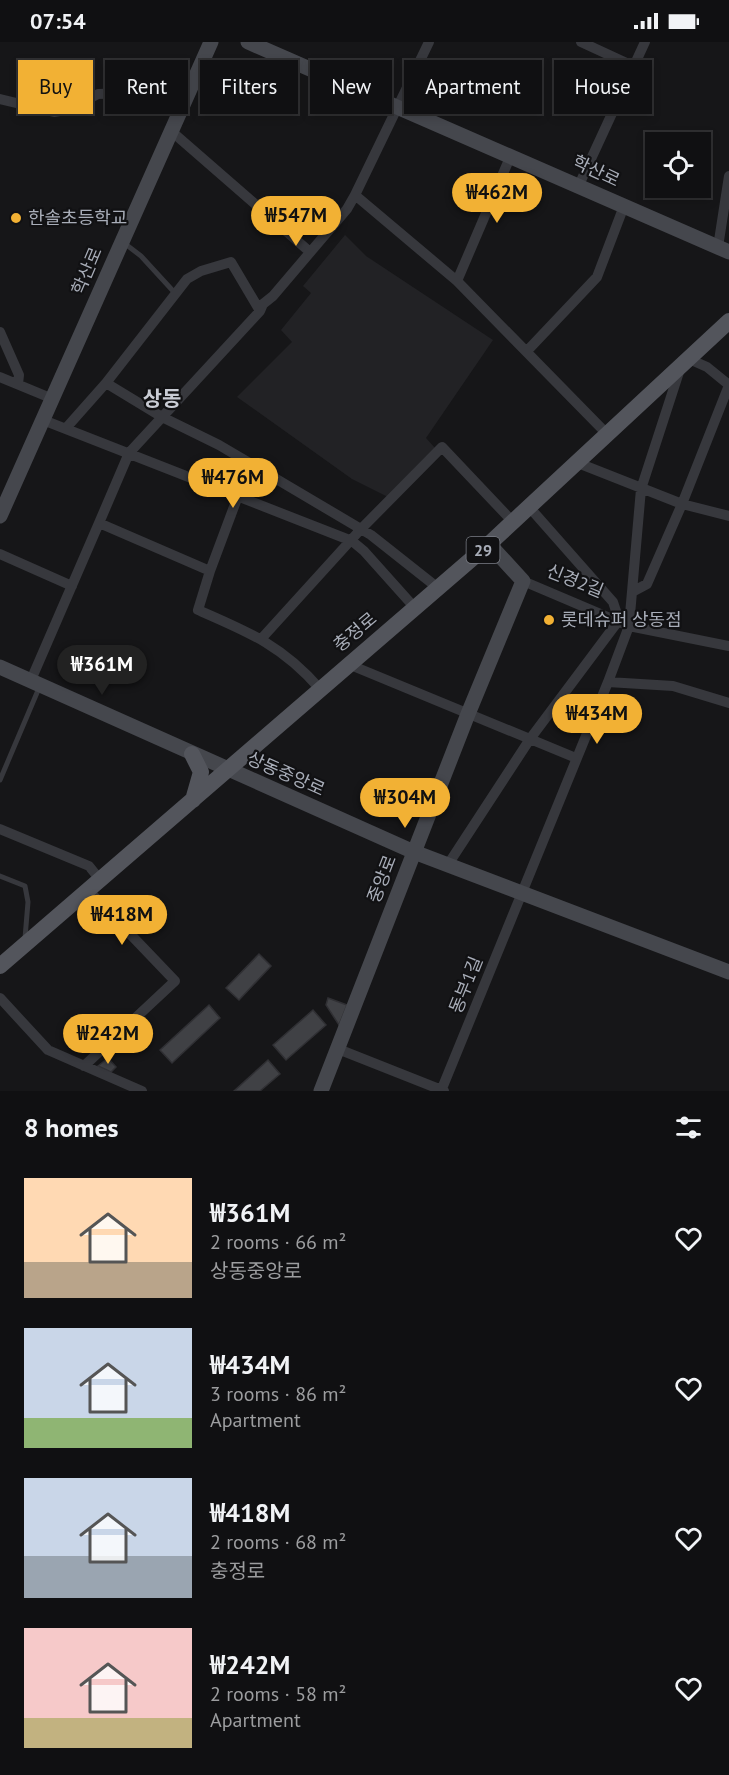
<!DOCTYPE html>
<meta charset="utf-8">
<style>
:root{--surface:#101012;--page:#19191b;--text:#f1f3f6;--muted:#9c9d9f;--line:#303032;--accent:#f2b134}
body{margin:0;font-family:"PT Sans","Noto Sans KR",sans-serif;background:var(--page);color:var(--text);height:100vh;display:flex;flex-direction:column;font-size:22px;white-space:nowrap}
*{box-sizing:border-box;margin:0}
p{font-size:20px;color:var(--muted)}
.icon{flex:none;width:33px;height:33px;fill:none;stroke:currentColor;stroke-width:2;stroke-linecap:round;stroke-linejoin:round}
.map{position:relative;height:1049px;overflow:hidden}
.details{display:flex;flex-direction:column;background:var(--surface);flex:1}
.details>*{flex:none}
.guide{position:absolute;left:18px;top:18px;width:693px;height:54px;display:flex;gap:12px}
.controls{position:absolute;left:645px;top:90px;display:grid;gap:12px}
.controls a{display:grid;place-items:center;width:66px;height:66px;border-radius:0px;background:var(--surface);box-shadow:0 3px 9px #0003,0 0 0 2px var(--line);font-size:30px}
.price{position:absolute;translate:-50% -51px;padding:0 14px;border-radius:21px;background:var(--accent);color:#111;font-size:20px;line-height:39px;filter:drop-shadow(0 2px 3px #0008)}
.price::after{content:'';position:absolute;left:50%;top:36px;width:18px;height:14px;margin-left:-9px;background:inherit;clip-path:polygon(0 0,100% 0,50% 100%)}
.price.current{background:#222;color:#fff}
ul{padding:0;list-style:none}
li{display:flex;align-items:center;gap:18px;height:150px;padding:0 24px}
li span{display:grid;place-items:center;flex:none;width:168px;height:120px;border-radius:0px;color:#555}
li>.icon{margin-inline-start:auto}
span .icon{width:72px;height:72px;fill:#fffc;stroke-width:1}
li b{font-size:26px}
h2{display:flex;justify-content:space-between;align-items:center;height:72px;padding:0 24px;font-size:26px}
.pill{padding:0 21px;border-radius:0px;background:var(--surface);box-shadow:0 3px 9px #0003,0 0 0 2px var(--line);font-size:21px;line-height:54px}
.pill.current{background:var(--accent);color:#111}
.status{display:flex;justify-content:space-between;align-items:center;height:42px;padding:0 30px;background:var(--surface);direction:ltr}
.status svg{height:16px;fill:currentColor}
.map>svg:first-child{display:block}
.built{fill:#222225}
.building{fill:#404145;stroke:#303034;stroke-width:1.5}
.lines{fill:none;stroke-linecap:round;stroke-linejoin:round}
.lane{stroke:#37383d;stroke-width:5}
.street{stroke:#37383d;stroke-width:10}
.secondary{stroke:#45474d;stroke-width:15}
.primary{stroke:#53555c;stroke-width:16}
.poi-dot{fill:#f2b134;stroke:#111113;stroke-width:2}
.labels{text-anchor:middle;stroke-width:4.5;stroke-linejoin:round;paint-order:stroke}
.shield{fill:#111113;stroke:#7b7e86;stroke-width:1.5}
.shield-label{font-size:16px;font-weight:bold;fill:#a8adb8}
.street-label{font-size:18px;fill:#a8adb8;stroke:#111113}
.poi-label{font-size:18px;fill:#a8adb8;stroke:#111113;text-anchor:start}
.quarter-label{font-size:21px;font-weight:bold;fill:#c9ccd4;stroke:#111113}
</style>
<div class="status"><b>07:54</b><svg viewBox="0 0 49 12"><path d="M0 12V9h3v3zM5 12V6h3v6zM10 12V3h3v9zM15 12V0h3v12zM26 1h20v11H26zM47 4h2v5h-2z"/></svg></div>
<div class="map">
<svg width="729" height="1049" viewBox="0 0 729 1049">
<rect width="100%" height="100%" fill="#161618"/>
<path class="built" d="M345 193 366 214 493 298 426 396 435 406 388 455 352 437 237 355 292 300 281 288 311 251 303 244Z"/>
<path class="building" d="M259 912 271 924 239 958 226 946Z
M328 956 347 963 339 983 326 963Z
M209 963 220 976 172 1021 160 1008Z
M313 968 326 983 286 1018 273 1003Z
M108 1016 116 1025 111 1030 98 1024Z
M268 1018 280 1032 260 1049H234Z"/>
<g class="lines">
<path class="lane" d="M124 201 141 214 174 250
M0 738 39 646
M0 834 25 844 28 860 25 896"/>
<path class="street" d="M429 0 355 153 457 239 608 393
M581 0 633 24
M0 57 54 70 71 67 98 52 187 49
M170 88 310 210
M579 143 645 0
M718 205 729 134
M457 239 511 113
M260 269 263 262 273 254 347 167 355 153
M0 290 19 333 18 342
M527 309 597 235 624 164
M0 335 53 357
M106 341 162 375 219 403 371 493 438 546
M43 378 352 499 364 509 415 566
M67 385 106 341 187 237 201 229 231 220 260 269 129 411 99 481
M578 421 682 462 729 474
M0 512 72 544
M210 529 238 454
M523 539 629 584 729 604
M632 550 647 542 682 462 729 343 707 325 689 317
M262 596 361 487 442 405 514 481
M348 622 576 716
M31 638 99 481 210 529 198 568C249 590 283 604 320 647
M608 640 629 584 641 447 680 327
M0 787 89 824 101 839
M449 821 530 697 619 578 613 560 530 466
M0 956 48 1008 142 1049
M338 1007 444 1049
M84 1024 175 939 89 849
M441 1049 608 640 673 644 729 661"/>
<path class="secondary" d="M248 0 729 210
M0 474 211 0
M0 625 414 810 729 930
M321 1049 468 672 523 539 489 502"/>
<path class="primary" d="M192 712 201 730 193 758
M0 924 489 502 729 279"/>
</g>
<g class="poi-dot">
<circle cx="16" cy="176" r="6"/>
<circle cx="549" cy="578" r="6"/>
</g>
<g class="labels">
<rect class="shield" x="466.5" y="495" width="33" height="26" rx="4.5"/>
<g class="shield-label">
<text x="483" y="514">29</text>
</g>
<g class="street-label">
<text transform="translate(596 129) rotate(25)" y="6">학산로</text>
<text transform="translate(87 229) rotate(-67)" y="6">학산로</text>
<text transform="translate(575 539) rotate(22)" y="6">신경2길</text>
<text transform="translate(355 590) rotate(-40)" y="6">충정로</text>
<text transform="translate(286 732) rotate(24)" y="6">상동중앙로</text>
<text transform="translate(382 837) rotate(-69)" y="6">중앙로</text>
<text transform="translate(466 943) rotate(-68)" y="6">동부1길</text>
</g>
<g class="poi-label">
<text x="28" y="182">한솔초등학교</text>
<text x="561" y="584">롯데슈퍼 상동점</text>
</g>
<g class="quarter-label">
<text x="162" y="364">상동</text>
</g>
</g>
</svg>
<div class="controls">
<a><svg class="icon" aria-label="locate" viewBox="0 0 24 24"><circle cx="12" cy="12" r="6"/><path d="M12 2v4M12 18v4M2 12h4M18 12h4"/></svg></a>
</div>
<b class="price" style="left:497px;top:182px">₩462M</b>
<b class="price" style="left:296px;top:205px">₩547M</b>
<b class="price" style="left:233px;top:467px">₩476M</b>
<b class="price current" style="left:102px;top:654px">₩361M</b>
<b class="price" style="left:597px;top:703px">₩434M</b>
<b class="price" style="left:405px;top:787px">₩304M</b>
<b class="price" style="left:122px;top:904px">₩418M</b>
<b class="price" style="left:108px;top:1023px">₩242M</b>
<div class="guide">
<a class="pill current">Buy</a>
<a class="pill">Rent</a>
<a class="pill">Filters</a>
<a class="pill">New</a>
<a class="pill">Apartment</a>
<a class="pill">House</a>
</div>
</div>
<section class="details">
<h2>8 homes<svg class="icon" aria-label="filters" viewBox="0 0 24 24"><path d="M4 7h16M4 17h16"/><circle cx="9" cy="7" r="2"/><circle cx="15" cy="17" r="2"/></svg></h2>
<ul>
<li><span style="background:linear-gradient(#ffd9b3 70%,#b9a48a 0)"><svg class="icon" aria-label="home" viewBox="0 0 24 24"><path d="M3 11l9-7 9 7M6 9v11h12V9"/></svg></span><div><b>₩361M</b><p>2 rooms · 66 m²</p><p>상동중앙로</p></div><svg class="icon" aria-label="heart" viewBox="0 0 24 24"><path d="M12 20l-8-8c-3-5 5-10 8-4 3-6 11-1 8 4z"/></svg></li>
<li><span style="background:linear-gradient(#c9d6e8 75%,#8fb573 0)"><svg class="icon" aria-label="home" viewBox="0 0 24 24"><path d="M3 11l9-7 9 7M6 9v11h12V9"/></svg></span><div><b>₩434M</b><p>3 rooms · 86 m²</p><p>Apartment</p></div><svg class="icon" aria-label="heart" viewBox="0 0 24 24"><path d="M12 20l-8-8c-3-5 5-10 8-4 3-6 11-1 8 4z"/></svg></li>
<li><span style="background:linear-gradient(#c9d6e8 65%,#9aa5b1 0)"><svg class="icon" aria-label="home" viewBox="0 0 24 24"><path d="M3 11l9-7 9 7M6 9v11h12V9"/></svg></span><div><b>₩418M</b><p>2 rooms · 68 m²</p><p>충정로</p></div><svg class="icon" aria-label="heart" viewBox="0 0 24 24"><path d="M12 20l-8-8c-3-5 5-10 8-4 3-6 11-1 8 4z"/></svg></li>
<li><span style="background:linear-gradient(#f6c9c9 75%,#c2b280 0)"><svg class="icon" aria-label="home" viewBox="0 0 24 24"><path d="M3 11l9-7 9 7M6 9v11h12V9"/></svg></span><div><b>₩242M</b><p>2 rooms · 58 m²</p><p>Apartment</p></div><svg class="icon" aria-label="heart" viewBox="0 0 24 24"><path d="M12 20l-8-8c-3-5 5-10 8-4 3-6 11-1 8 4z"/></svg></li>
</ul>
</section>
